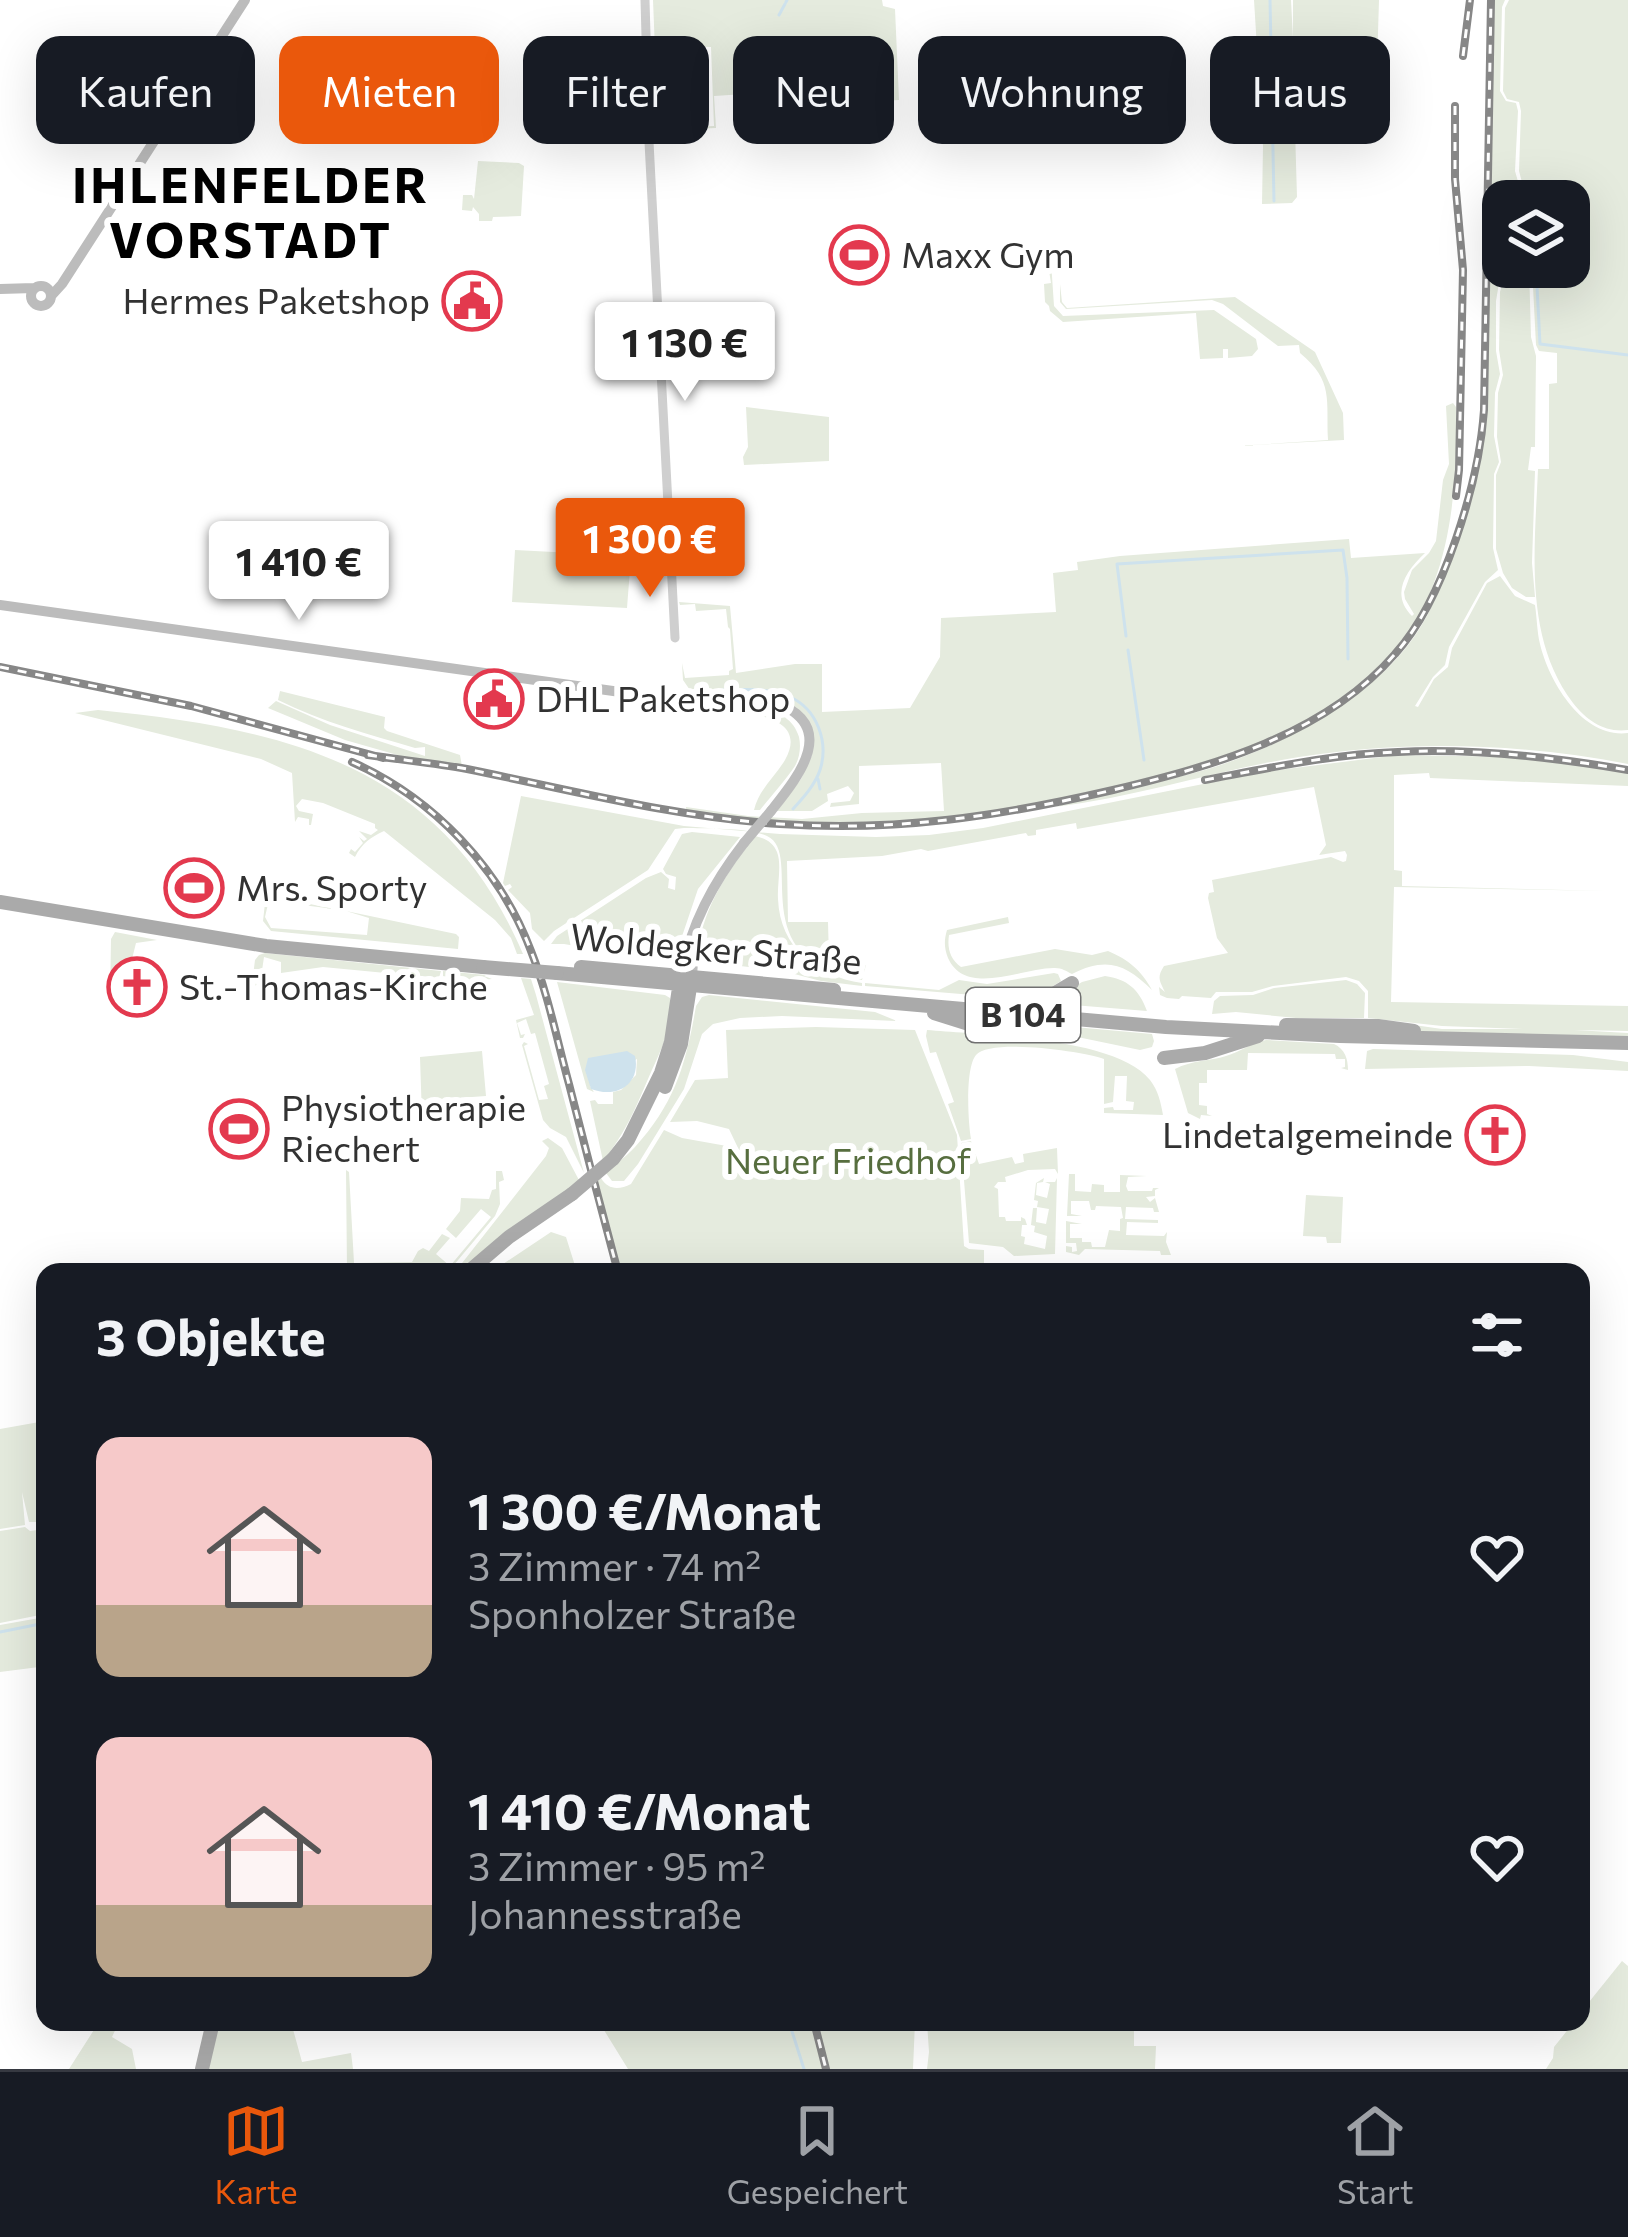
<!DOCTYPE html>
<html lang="de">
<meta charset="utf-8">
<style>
:root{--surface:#171b24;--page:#20242c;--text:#f1f3f6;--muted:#9ea1a6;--line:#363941;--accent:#ea580c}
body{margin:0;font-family:Commissioner,sans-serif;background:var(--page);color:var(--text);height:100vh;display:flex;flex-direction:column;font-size:45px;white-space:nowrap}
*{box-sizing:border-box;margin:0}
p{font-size:39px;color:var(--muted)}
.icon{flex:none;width:66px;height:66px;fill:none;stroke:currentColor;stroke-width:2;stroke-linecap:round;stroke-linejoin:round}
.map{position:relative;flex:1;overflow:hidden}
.sheet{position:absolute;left:36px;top:1263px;width:1554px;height:768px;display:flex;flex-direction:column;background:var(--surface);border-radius:24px;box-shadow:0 12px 48px #0002}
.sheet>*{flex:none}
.hud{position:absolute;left:36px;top:36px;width:1557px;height:108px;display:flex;gap:24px}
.fabs{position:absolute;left:1482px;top:180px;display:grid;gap:24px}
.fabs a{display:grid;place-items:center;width:108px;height:108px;border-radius:24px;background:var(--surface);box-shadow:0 12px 48px #0002;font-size:60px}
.price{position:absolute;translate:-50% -102px;padding:0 27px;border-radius:12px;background:#fff;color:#222;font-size:39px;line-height:78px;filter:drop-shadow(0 3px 6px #0008)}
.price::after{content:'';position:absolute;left:50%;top:72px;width:36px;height:27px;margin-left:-18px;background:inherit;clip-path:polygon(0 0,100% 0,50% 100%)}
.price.selected{background:var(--accent);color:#fff}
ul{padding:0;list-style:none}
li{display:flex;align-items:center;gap:36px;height:300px;padding:0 60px}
li span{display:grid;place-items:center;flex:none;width:336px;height:240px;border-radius:24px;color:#555}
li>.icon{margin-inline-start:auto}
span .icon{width:144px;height:144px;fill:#fffc;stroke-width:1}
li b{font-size:51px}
h2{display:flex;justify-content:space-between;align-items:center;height:144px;padding:0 60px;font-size:51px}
.pill{padding:0 42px;border-radius:24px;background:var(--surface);box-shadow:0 12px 48px #0002;font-size:42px;line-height:108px}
.pill.selected{background:var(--accent);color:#fff}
.menu{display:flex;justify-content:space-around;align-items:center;height:168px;border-top:3px solid var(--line);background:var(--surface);font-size:33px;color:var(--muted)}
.menu a{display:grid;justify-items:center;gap:6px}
.menu .selected{color:var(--accent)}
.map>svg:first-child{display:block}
.green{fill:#e5ebde}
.water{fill:#cee2ed}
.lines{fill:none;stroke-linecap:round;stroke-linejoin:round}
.stream{stroke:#cee2ed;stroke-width:3}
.tertiary{stroke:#cfcfcf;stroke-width:9}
.secondary{stroke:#bcbcbc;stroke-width:10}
.primary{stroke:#aaa;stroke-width:14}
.rail-casing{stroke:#878787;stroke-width:8}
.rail{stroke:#fff;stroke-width:3;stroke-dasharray:9;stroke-linecap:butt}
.secondary-bridge{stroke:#bcbcbc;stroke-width:10}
.primary-bridge{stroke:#aaa;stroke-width:14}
.labels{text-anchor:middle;stroke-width:12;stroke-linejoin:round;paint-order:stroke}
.shield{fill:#fff;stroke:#707070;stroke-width:3}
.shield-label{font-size:33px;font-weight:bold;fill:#323232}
.poi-label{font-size:36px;fill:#323232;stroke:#fff;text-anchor:start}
.street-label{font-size:36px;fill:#323232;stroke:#fff}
.park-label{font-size:36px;fill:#576e3f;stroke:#fff}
.district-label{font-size:48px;font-weight:bold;letter-spacing:3px;fill:#000;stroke:#fff}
</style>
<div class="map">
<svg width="1628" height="2069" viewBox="0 0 1628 2069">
<rect width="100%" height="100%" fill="#fff"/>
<path class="green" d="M653 0H882L883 6 895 9 899 100 801 106 807 97 804 94 797 95 796 71 872 67 871 53 859 44C848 44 840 49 830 49 806 49 781 27 772 61 782 47 790 38 810 50L805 65 793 69 791 91 714 96 716 128 658 130 672 120 675 128 714 126 711 47 673 46 672 65 669 64 655 50Z
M1254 0H1291L1293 39V0H1379L1376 99 1352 94 1294 95 1297 197 1292 203 1262 204 1263 146Z
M1493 0H1505L1502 7 1500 91 1506 101 1516 103 1518 111 1515 171 1521 192 1499 204 1498 259 1501 271 1496 301V351L1500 374 1495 393 1494 436 1499 462 1494 474 1493 548 1498 570 1485 582 1449 647 1445 665 1433 677 1415 706 1418 707 1434 679 1448 667 1452 648 1487 583 1500 576 1515 596 1535 605C1537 618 1537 632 1540 644 1549 682 1583 739 1628 733V764C1520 743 1407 740 1299 757 1217 770 1137 797 1055 807 1105 791 1158 784 1208 769 1280 747 1370 700 1414 637 1434 609 1444 576 1455 544 1469 506 1480 469 1485 429Z
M1509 0H1628V730C1605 733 1587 721 1573 703 1523 637 1535 547 1538 469H1549V384L1557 383V353L1539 351 1536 345 1532 267H1569V201H1527L1519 171 1521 111 1519 102 1507 99 1503 91 1505 8Z
M478 161 519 163 524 166 521 216 493 217 492 221H479V214L473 207 472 211 462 210 463 195H472L474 199Z
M1503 208V267H1529L1531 337 1536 356 1535 447H1531L1528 470 1535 471 1532 563 1535 597H1526L1512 588 1503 573 1496 549V475L1501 462 1497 437 1498 393 1503 375 1499 350 1500 292 1504 277 1501 259Z
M1045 246H1050L1054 306 1063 316 1214 310 1256 339 1258 349 1252 356 1228 358V349H1223V358L1200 359 1196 313 1063 322 1050 311 1049 306 1045 302 1044 284 1051 283Z
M1060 284 1062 302 1067 308 1235 297 1315 352 1343 413 1344 440 1236 446 1328 440C1326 400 1334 381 1300 353L1299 345 1278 346 1223 304 1212 300 1066 309 1060 302Z
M1453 403 1456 407C1458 489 1451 584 1396 650 1330 729 1216 761 1121 785 1040 805 961 821 877 823 813 826 749 819 686 811V807L748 816 802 819 862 813 944 811 941 763 859 766V804L830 807 831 803 850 801 854 793 848 786 827 794 828 801 812 811H777L801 779 812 755 797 710C772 691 722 694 692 693L683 680 682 663 685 678 729 675V671L733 669 730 629 728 627 726 609 696 611 695 604 680 605 679 602 730 606 736 673 795 664H822V712L910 708 940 657 941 618 1056 612 1053 573 1078 570 1077 562 1120 556 1349 539 1351 558 1425 553C1406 571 1390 594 1412 616L1414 614 1405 599 1404 592 1412 570 1429 553 1436 541 1443 480 1449 464 1446 406Z
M746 407 829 417V461L744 465 743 457 748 447Z
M515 550 631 556 627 608 512 602Z
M280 691 385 717 384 728 387 731 460 755 462 766 422 762 345 740 268 708 276 701 330 725 425 756V747L415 748C368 734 322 722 278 700Z
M704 707C734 708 788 699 799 737 801 746 800 757 795 766 785 781 771 796 760 810H754C759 789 775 777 785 760 813 710 729 711 703 712Z
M98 710C287 729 442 764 523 954H517L511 938 495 920 384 831C371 837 362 843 355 857L349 853 351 849 355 852 363 843 359 837 364 841 367 839 359 831 371 835 378 830 375 828V824L323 803 302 799 296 806 299 811 313 814 311 825H309V819L298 817 295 822 292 773 261 759 75 713Z
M1398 755 1521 757 1628 772V786L1430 778 1429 773 1394 775V870L1402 871V886L1608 891 1394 887 1391 1002 1628 1006V1031L1574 1030 1628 1033V1039L1427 1033 1393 1022 1442 1029H1523L1442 1026 1368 1018V991L1359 981 1346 977 1273 986 1252 992H1216L1211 998 1182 996 1179 999 1167 998 1160 995 1159 987 1165 992C1159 980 1157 977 1164 966L1228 953 1217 938 1208 898 1209 893 1214 892 1212 880 1331 857 1343 862 1346 861 1347 855 1345 851 1319 855 1326 845 1314 787 1077 829 1076 823 1036 830V835L1028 836 1026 833 928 851 921 849 882 856 787 861 788 922H828L829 959 866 965 862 980C740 961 806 854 767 836 748 827 706 829 684 828L675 829 648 870 554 931 544 941 532 929 530 913 508 890 512 887 510 884 505 886 503 883 521 796 684 826 780 834 876 837 929 835 983 828 1263 772Z
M692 832 740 837 698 889 673 963 564 944H551L557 936 646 878 661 872 669 879 668 888 675 890 676 877 666 874 663 869 682 834Z
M755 836C765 838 773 842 777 852 782 865 777 884 778 899 780 948 816 976 862 983V986L821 981 783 971 697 961C700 911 726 874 755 836Z
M281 898 334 909 271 901 268 904 265 917 271 928 367 935 369 918 346 911 456 934 459 937 458 949 271 931 263 921 265 903Z
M1008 917 1009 923 949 935C947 948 950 959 961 967L1055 949 1092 955 1108 951C1129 960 1141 970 1152 990 1126 965 1108 956 1072 974 1066 971 1062 968 1055 968 1024 967 966 998 948 958 944 948 944 940 947 930Z
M115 932 157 940 136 943 131 963 129 1004 119 1005 110 1000 111 939Z
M265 953 441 971 438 981 443 980V971L486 975 484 976 492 979 424 985 396 974 323 967 281 973V962L264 957 260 984 254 986 252 984 255 960 259 955Z
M1054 973 1058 974 1061 981 1045 991 1041 989 1042 992 1022 999 865 986V983L939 990 959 980 987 984Z
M1105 976C1127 979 1139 989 1147 1011L1048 1003 1082 982Z
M521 978 531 979 536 995 584 1173 566 1137 550 1128 543 1120 522 1045 524 1042 528 1044 524 1046 539 1100 548 1099 544 1086 549 1084 535 1033 531 1034 526 1019 517 1023 521 1035 525 1034 523 1038H520L516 1020 534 1015Z
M1346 980 1357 984 1365 993 1364 1018H1296L1236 1012 1212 1014 1214 1001 1220 996 1253 995 1274 988Z
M557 982 665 995 670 998C672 1032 661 1049 648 1079 635 1110 624 1135 603 1161L590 1101 595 1100 598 1104H613V1092L621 1090 636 1075 637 1059 590 1086 594 1092 587 1089Z
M709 995 875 1012 897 1021 782 1016 740 1018 713 1024 702 1034 684 1089 638 1164 624 1181H612L606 1173C615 1164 626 1157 635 1147 675 1103 686 1064 696 1006L702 997Z
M953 1016 1152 1034 1154 1041 1152 1047 1140 1050 1063 1034 989 1026Z
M816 1027 915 1030 957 1135 964 1246 969 1249 984 1250V1272H620L597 1182 601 1178C608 1190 619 1190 631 1184L664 1130 682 1138 738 1148 729 1129 697 1121 670 1122 695 1080 728 1078 726 1030Z
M927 1030C982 1035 1116 1037 1150 1080 1158 1090 1161 1103 1163 1115L1104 1113V1108L1113 1107 1114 1110H1133L1134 1102 1126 1101 1127 1076H1115L1113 1102 1104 1104V1059C1083 1051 989 1038 976 1055 965 1068 968 1122 971 1139L961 1141 948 1104 954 1102 936 1052 930 1053 926 1036Z
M1266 1040 1334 1044C1345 1049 1348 1059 1348 1070L1341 1068 1345 1067V1059H1336L1335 1054 1248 1053 1247 1070H1207V1083H1199V1105L1207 1106V1114L1212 1116 1201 1115 1200 1119 1188 1113 1175 1069C1192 1060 1210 1061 1226 1056 1240 1052 1251 1043 1266 1040Z
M1373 1049 1573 1055 1628 1062V1071L1529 1066 1365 1069 1367 1051Z
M482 1051 486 1096 458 1098 459 1115 422 1118 420 1057Z
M548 1138 562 1148 580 1182 462 1272H455L546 1156 549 1148 542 1141Z
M971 1141 979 1164 1012 1157 1015 1164 1024 1162 1023 1154 1057 1148 1058 1174 1055 1169 1028 1170 1005 1177 1006 1182H998L994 1187 998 1189 999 1217H1005L1006 1221H1021V1217L1025 1219 1027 1225H1022L1021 1236 1025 1237 1024 1244 1045 1249 1047 1236 1034 1232 1035 1226 1031 1225 1033 1208H1037L1036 1222 1046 1224 1049 1209 1037 1207 1038 1201 1034 1200 1036 1183 1044 1178 1043 1182 1037 1183 1036 1195 1047 1198 1050 1184 1045 1182H1055L1057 1178 1055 1254 1014 1256 1003 1247 969 1243 961 1143Z
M346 1170 349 1172 354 1263 412 1262 418 1251 423 1248 429 1251 442 1234 450 1238 436 1254 450 1266 491 1217 481 1209 456 1238 446 1229 460 1211 461 1198 489 1199 492 1190 496 1189V1171H502L504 1180 499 1182 500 1204 495 1216 448 1272H347Z
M1069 1174H1075V1191L1091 1192 1092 1184 1104 1185V1192H1120V1175L1147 1176 1128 1177 1126 1186 1128 1191H1152L1153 1188H1159L1155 1190V1196L1146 1197 1150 1202 1155 1198 1159 1212H1154L1153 1208 1126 1207 1125 1219 1158 1220V1223L1127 1222 1126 1235 1164 1236 1167 1232 1166 1242 1171 1255H1161L1160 1251 1085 1249 1079 1255 1066 1252V1246L1072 1247V1252L1077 1251 1076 1243H1066V1221L1082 1224H1070V1238H1082V1242H1091L1092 1247H1105L1109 1230 1120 1231V1219L1123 1218 1121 1207 1096 1206 1095 1210H1091L1089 1201H1071V1214L1082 1216H1067Z
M1306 1195 1343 1197 1341 1243H1327L1326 1237 1303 1236Z
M551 1232 566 1237 577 1272H502L503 1264Z
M45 1421V1522H29L22 1492 25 1525 0 1529V1429Z
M25 1527 30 1531 45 1529V1614L0 1623V1531Z
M45 1617V1629L36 1633 39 1667 0 1672V1625Z
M1622 1961 1628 1966V2069H1546L1553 2058 1554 2047 1574 2022H1581V2012Z
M99 2022H119L112 2037 132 2049 136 2069H69Z
M217 2022H291L302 2062 351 2053 353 2069H206Z
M599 2022H811L823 2069H628Z
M817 2022H915L913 2069H829Z
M927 2022H1134V2046H1156L1155 2069H927L929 2052Z"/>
<path class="water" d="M627 1051 635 1056C641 1084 617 1099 591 1089L585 1070 588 1058Z"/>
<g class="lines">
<path class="stream" d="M1270 0 1274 201
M786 2 787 0
M779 15 785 4
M1529 198V201
M1536 267 1540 344 1628 355
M1126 636 1117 564 1343 550 1347 578 1348 659
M1128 650 1144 760
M723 690C743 689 771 688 790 697 817 709 829 742 820 770 815 785 803 798 793 809
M818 779 820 789
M0 1632 45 1623
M789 2022 804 2069"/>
<path class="tertiary" d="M645 0 649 142 675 638"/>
<path class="secondary" d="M31 296a10 10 0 1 1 20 0a10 10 0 1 1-20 0Z
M0 289 34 288
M52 295 62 284 245 0
M0 605 663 698 775 702C840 727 798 777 771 811
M681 975C691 924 713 883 744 843
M692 976 695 934"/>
<path class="primary" d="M0 902 266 946 483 967
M581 967 834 990
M557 973 1166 1027 1340 1036 1628 1043
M1017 1007 1045 999 1072 983
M934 1013 988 1030
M1286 1025 1378 1026 1414 1031
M1164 1058 1205 1053 1258 1036
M665 1087 681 1044 691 981
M613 1159 628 1140 661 1073 671 1042 680 981
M468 1272 509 1237 572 1194
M202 2069 213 2022"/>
<g class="rail-casing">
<path id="rail" d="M1463 56 1470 0
M1455 106V179L1463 270 1459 470 1456 496
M0 667 191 706 383 758
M368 755C401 760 434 763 467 769 571 790 674 817 780 824 896 832 1001 816 1113 790 1213 766 1325 735 1395 654 1444 600 1479 482 1484 410L1491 0
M352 762C433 798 500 868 531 951 548 994 557 1040 569 1084 585 1147 601 1209 618 1272
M1205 780C1269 768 1333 754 1398 752 1475 748 1552 757 1628 770
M814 2022 826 2069"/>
</g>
<use href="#rail" class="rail"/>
<path class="secondary-bridge" d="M744 843 771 811"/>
<path class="primary-bridge" d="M483 967 557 973
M572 1194 613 1159"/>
</g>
<defs>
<g id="stadium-ring" transform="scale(3)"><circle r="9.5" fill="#fff" stroke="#e3394e" stroke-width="1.5"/><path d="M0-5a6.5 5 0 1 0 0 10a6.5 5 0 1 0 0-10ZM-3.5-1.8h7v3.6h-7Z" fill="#e3394e"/></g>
<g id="civic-ring" transform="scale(3)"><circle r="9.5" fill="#fff" stroke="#e3394e" stroke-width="1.5"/><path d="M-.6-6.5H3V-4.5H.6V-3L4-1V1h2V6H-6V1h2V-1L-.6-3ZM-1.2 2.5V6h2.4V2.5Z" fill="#e3394e"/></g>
<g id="church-ring" transform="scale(3)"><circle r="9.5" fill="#fff" stroke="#e3394e" stroke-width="1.5"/><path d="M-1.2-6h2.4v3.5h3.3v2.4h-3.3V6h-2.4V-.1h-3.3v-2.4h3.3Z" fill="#e3394e"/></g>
</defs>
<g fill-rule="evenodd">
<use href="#stadium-ring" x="859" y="255"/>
<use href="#civic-ring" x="472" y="301"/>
<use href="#civic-ring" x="494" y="699"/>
<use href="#stadium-ring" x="194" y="888"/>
<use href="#church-ring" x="137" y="987"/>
<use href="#stadium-ring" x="239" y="1129"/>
<use href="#church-ring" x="1495" y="1135"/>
</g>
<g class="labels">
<rect class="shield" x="966" y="988" width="114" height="54" rx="9"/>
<g class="shield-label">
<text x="1023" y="1027">B 104</text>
</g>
<g class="poi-label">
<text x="901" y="268">Maxx Gym</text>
<text x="430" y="314" text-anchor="end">Hermes Paketshop</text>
<text x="536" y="712">DHL Paketshop</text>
<text x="236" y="901">Mrs. Sporty</text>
<text x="179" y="1000">St.-Thomas-Kirche</text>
<text x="281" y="1121">Physiotherapie<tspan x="281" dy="41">Riechert</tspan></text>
<text x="1453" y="1148" text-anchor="end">Lindetalgemeinde</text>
</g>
<g class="street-label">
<text transform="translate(716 949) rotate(5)" y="13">Woldegker Straße</text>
</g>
<g class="park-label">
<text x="848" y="1174">Neuer Friedhof</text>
</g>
<g class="district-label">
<text x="251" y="203">IHLENFELDER<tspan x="251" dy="55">VORSTADT</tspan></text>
</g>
</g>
</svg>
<div class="fabs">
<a><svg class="icon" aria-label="layers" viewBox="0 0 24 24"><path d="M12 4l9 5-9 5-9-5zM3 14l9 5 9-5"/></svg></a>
</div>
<b class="price" style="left:685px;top:404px">1 130 €</b>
<b class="price selected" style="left:650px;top:600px">1 300 €</b>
<b class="price" style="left:299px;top:623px">1 410 €</b>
<div class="hud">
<a class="pill">Kaufen</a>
<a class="pill selected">Mieten</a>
<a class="pill">Filter</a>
<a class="pill">Neu</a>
<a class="pill">Wohnung</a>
<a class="pill">Haus</a>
</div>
<section class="sheet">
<h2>3 Objekte<svg class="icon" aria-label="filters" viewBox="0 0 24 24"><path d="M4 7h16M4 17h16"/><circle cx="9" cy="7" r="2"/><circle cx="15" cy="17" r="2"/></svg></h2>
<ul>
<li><span style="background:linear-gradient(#f6c9c9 70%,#b9a48a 0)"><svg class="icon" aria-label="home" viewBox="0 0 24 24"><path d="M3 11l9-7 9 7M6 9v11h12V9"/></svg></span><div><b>1 300 €/Monat</b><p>3 Zimmer · 74 m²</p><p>Sponholzer Straße</p></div><svg class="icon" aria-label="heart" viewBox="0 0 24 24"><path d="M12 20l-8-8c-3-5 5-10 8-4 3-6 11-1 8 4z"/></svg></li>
<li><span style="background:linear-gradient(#f6c9c9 70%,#b9a48a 0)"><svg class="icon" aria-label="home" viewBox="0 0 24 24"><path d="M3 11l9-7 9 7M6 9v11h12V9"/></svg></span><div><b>1 410 €/Monat</b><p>3 Zimmer · 95 m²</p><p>Johannesstraße</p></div><svg class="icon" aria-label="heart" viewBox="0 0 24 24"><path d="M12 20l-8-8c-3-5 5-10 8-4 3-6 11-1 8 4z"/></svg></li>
</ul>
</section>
</div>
<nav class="menu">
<a class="selected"><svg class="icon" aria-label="map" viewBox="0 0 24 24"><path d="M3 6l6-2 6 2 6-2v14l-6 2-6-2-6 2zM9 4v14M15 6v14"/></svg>Karte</a>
<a><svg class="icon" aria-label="saved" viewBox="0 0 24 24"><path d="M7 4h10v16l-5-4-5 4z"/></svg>Gespeichert</a>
<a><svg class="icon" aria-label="home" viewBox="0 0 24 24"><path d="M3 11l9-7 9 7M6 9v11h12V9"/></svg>Start</a>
</nav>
